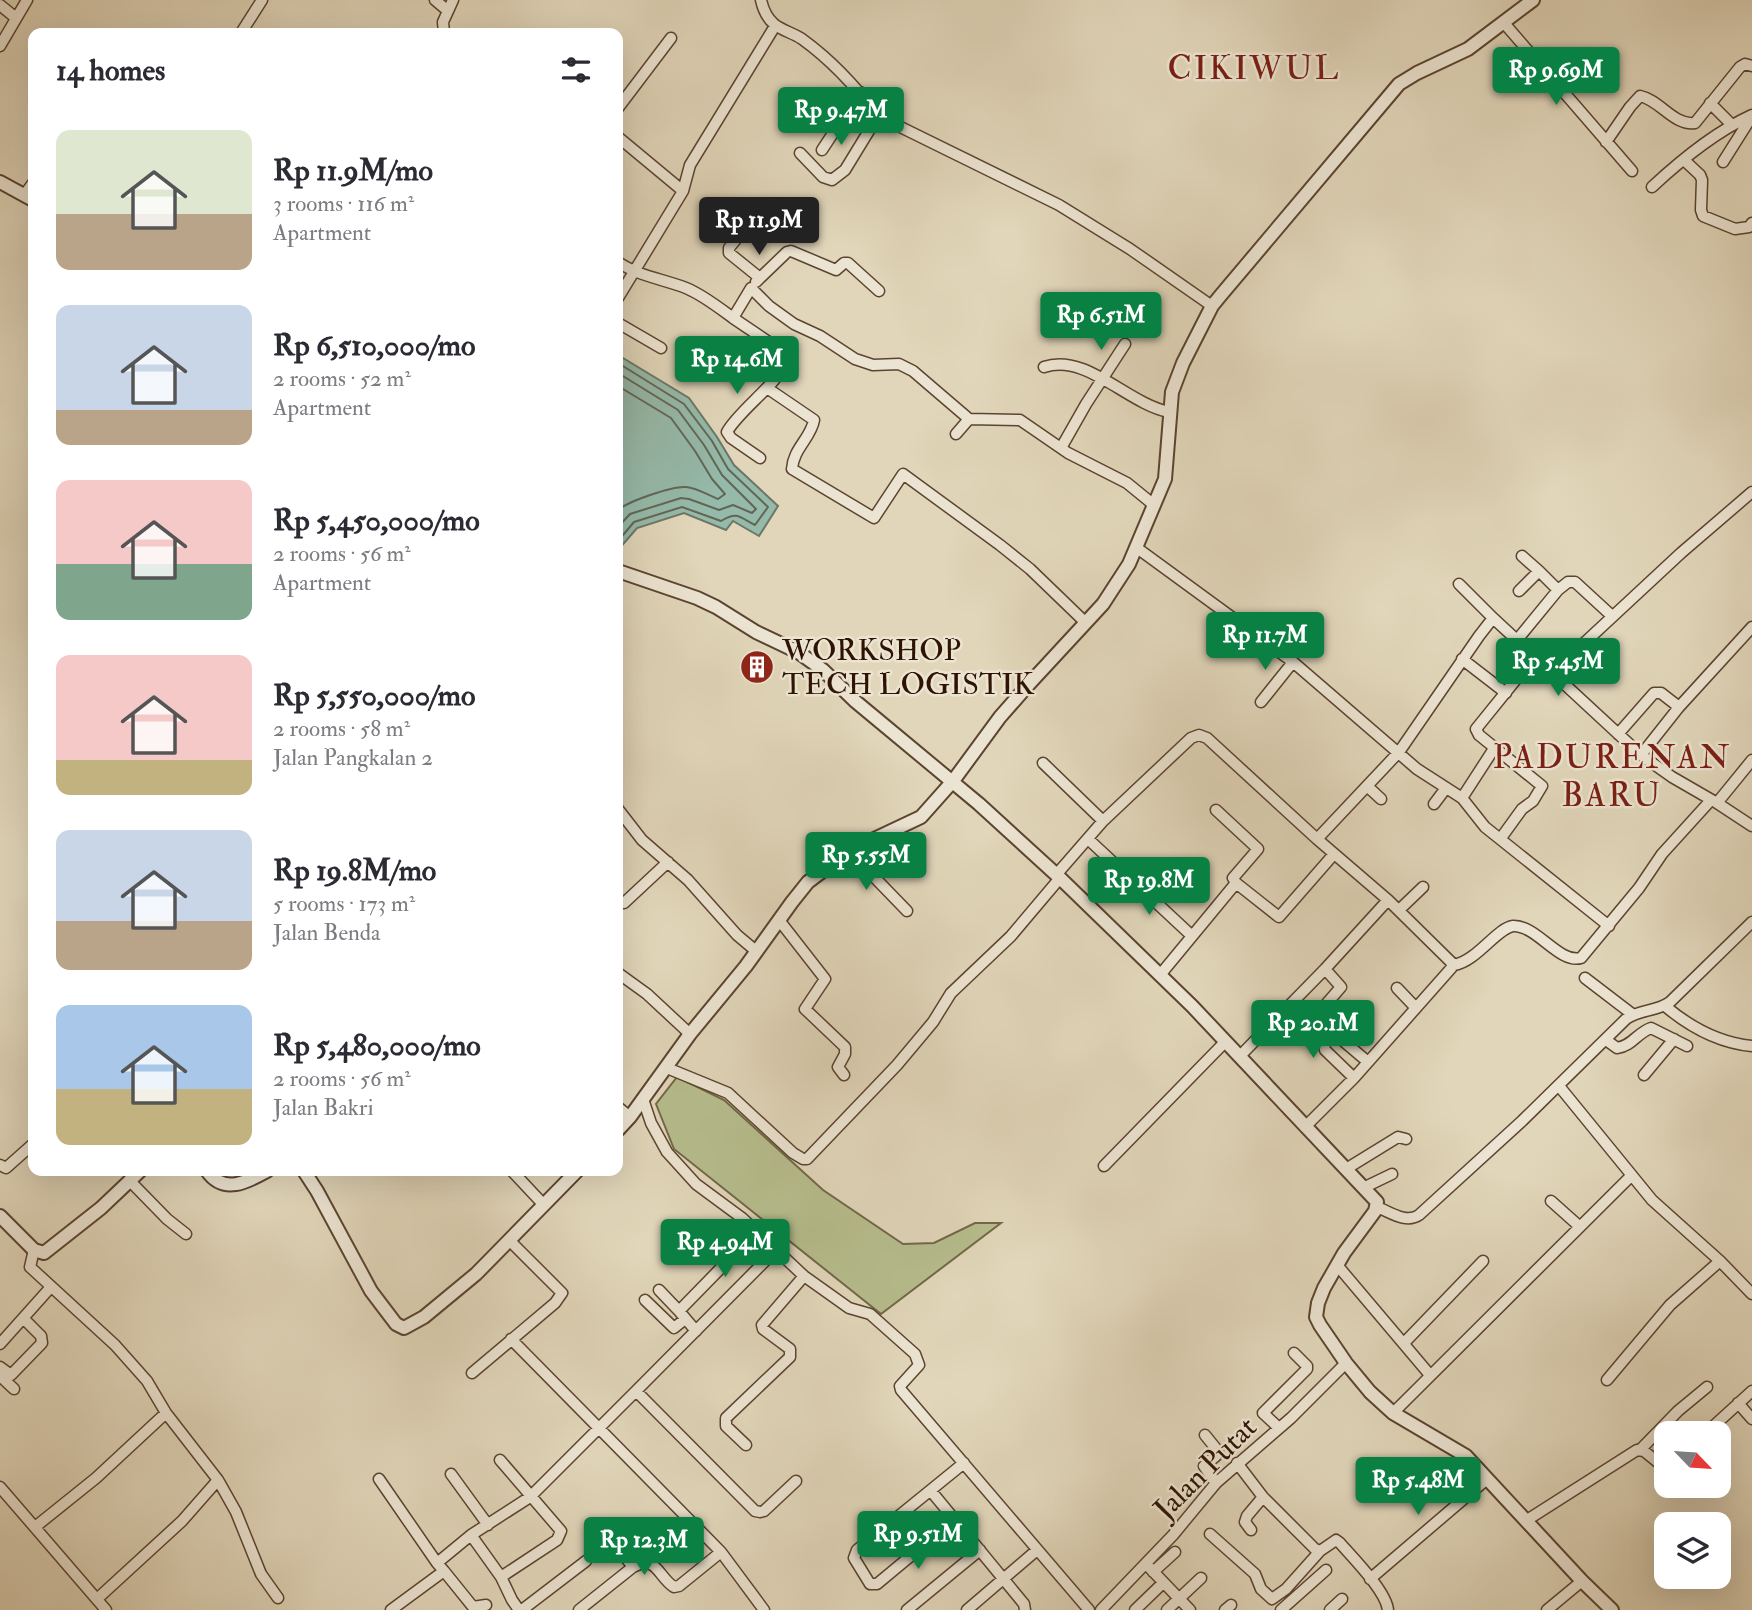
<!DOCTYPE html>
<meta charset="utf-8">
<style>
:root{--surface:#fff;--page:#f7f7f7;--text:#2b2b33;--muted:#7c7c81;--accent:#0b8043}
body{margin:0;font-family:"IM FELL Double Pica",serif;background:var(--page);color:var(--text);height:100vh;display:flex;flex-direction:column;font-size:26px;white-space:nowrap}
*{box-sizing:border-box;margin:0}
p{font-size:23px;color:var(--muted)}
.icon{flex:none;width:38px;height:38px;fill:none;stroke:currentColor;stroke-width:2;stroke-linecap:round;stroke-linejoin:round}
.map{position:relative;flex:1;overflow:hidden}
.side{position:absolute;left:28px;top:28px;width:595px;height:1148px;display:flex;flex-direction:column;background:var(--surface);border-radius:14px;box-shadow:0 7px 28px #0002}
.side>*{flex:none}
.needle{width:46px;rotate:115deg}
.controls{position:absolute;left:1654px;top:1421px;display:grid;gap:14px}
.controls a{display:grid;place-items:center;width:77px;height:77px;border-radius:14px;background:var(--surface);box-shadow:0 7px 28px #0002;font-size:35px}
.price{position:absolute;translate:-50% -60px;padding:0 16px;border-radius:7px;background:var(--accent);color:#fff;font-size:23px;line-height:46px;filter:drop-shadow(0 2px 4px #0008)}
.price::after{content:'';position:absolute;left:50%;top:42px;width:21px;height:16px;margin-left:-10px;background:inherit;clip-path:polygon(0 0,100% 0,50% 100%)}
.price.selected{background:#222;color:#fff}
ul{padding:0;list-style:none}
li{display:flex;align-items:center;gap:21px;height:175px;padding:0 28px}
li span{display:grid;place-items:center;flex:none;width:196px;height:140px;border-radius:14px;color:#555}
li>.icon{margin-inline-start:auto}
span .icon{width:84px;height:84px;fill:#fffc;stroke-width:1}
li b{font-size:30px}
h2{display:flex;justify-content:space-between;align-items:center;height:84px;padding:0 28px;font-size:30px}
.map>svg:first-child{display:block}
.green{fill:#b6bd8d;stroke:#726848;stroke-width:2}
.water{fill:#95baaa;stroke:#6c7767;stroke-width:2}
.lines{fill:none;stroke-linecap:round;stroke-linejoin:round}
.shore{stroke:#626656;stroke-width:2}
.minor-casing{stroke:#5b4430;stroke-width:13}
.tertiary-casing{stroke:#5b4430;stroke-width:16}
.minor{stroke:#ece4d2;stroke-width:10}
.tertiary{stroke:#ece4d2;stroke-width:12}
.labels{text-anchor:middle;stroke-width:5;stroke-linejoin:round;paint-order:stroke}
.poi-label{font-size:30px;fill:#2e1302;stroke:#ece4d2;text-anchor:start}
.street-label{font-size:30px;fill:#2e1302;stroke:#ece4d2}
.quarter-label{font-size:33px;letter-spacing:2px;fill:#7a1f14;stroke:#ece4d2}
</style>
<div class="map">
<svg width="1752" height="1610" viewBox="0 0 1752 1610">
<rect width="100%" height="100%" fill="#e1d6ba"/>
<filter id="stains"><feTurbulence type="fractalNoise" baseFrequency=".00286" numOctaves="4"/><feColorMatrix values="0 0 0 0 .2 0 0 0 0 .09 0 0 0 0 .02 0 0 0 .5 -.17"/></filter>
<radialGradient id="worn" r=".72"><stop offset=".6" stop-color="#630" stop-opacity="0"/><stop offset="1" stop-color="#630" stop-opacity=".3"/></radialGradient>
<path class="green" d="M677 1077 724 1100 823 1190 903 1244 934 1243 975 1223H1001L881 1314 674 1149 656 1104Z"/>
<path class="water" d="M618 355 689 398 717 437 734 465 778 506 759 536 733 521 726 530 684 513 637 528 618 550Z"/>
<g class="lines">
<path class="shore" d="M618 363 684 404 712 441 728 469 768 507 755 525C739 517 738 511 721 521L682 507 634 522 618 541
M618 373 678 410 704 445 722 475 756 509 752 513 733 505 719 510 689 499 681 498 630 514 618 527
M618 386 671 418 695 451 712 479 725 494 718 499C708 495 697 488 686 487 672 486 629 501 618 510"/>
<g class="minor-casing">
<path id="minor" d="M435 0 448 11
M761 0C763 9 767 18 774 24 781 30 793 33 802 39 831 60 857 88 878 116L1059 205 1130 249 1212 306
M0 5 16 18
M1504 23 1632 171
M241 33 262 0
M444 33 443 22 453 0
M0 46 27 0
M1710 103 1732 125
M618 108 671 38
M618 137 683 191
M1606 142 1630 107 1640 96C1660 100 1674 126 1695 123L1740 67 1745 64 1752 66
M822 150 860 92
M800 153 823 177 832 180 845 170 878 116
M1684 160 1700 175 1702 180 1701 210 1703 216 1735 229 1749 227 1752 223
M1723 162 1752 116
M1652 187C1682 159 1715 132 1752 115
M25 194 33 183
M716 210 742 230
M618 262C638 276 663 279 686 288 703 295 718 307 733 318L751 288 769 306 794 324 820 336 855 359 873 365 899 364 913 371 969 419 1020 420 1068 453 1127 483 1154 505
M760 278 787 252 791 251 836 270 844 263H848L879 291
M756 282 760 278 729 253V248L759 211
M618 298 683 191 690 165 775 26
M733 318 782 351C784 355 786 357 785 362 780 382 738 411 727 432L731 438 760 458
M618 323 661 348
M1044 367C1087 353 1126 403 1169 412
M767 388 814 420C811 438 793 449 792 469L874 518 903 474 1000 545 1030 569 1086 623
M956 434 969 419
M1061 448 1086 404 1125 344
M1137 548 1293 662 1417 769 1462 798 1485 827 1609 926
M1522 556 1539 571
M1459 584 1493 618
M1558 590 1568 582H1575L1612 616
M1517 640 1558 590 1539 571 1519 591
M1462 659 1506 693
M1553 672 1681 553 1752 492
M1261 702 1293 662
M1618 734 1654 693H1661L1679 707
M1641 755 1679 707 1752 627
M1043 763 1103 821
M1367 786 1381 799
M1462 798 1495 747
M1717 803 1752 760
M1434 804 1446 788
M618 809 642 840 688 880 737 935 756 951
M1216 810 1258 849 1233 878 1236 883
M1501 838 1522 809 1533 801 1542 786 1479 735 1476 729 1535 656
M1088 839 1192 936
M1317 839 1388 900 1454 965
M849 851 907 911
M1056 875 1103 821 1191 738 1199 735 1207 738 1317 839 1399 752 1479 636 1493 618 1641 755 1672 777 1717 803 1752 826
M1236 883 1279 917 1334 854
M624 903 668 862
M1399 910 1423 887
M779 920 825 979 805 1009 845 1047V1054L838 1067 844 1075
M1325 969 1341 987 1315 1017 1368 1062
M618 973 647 994 690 1034
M1160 975 1236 883
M1585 978 1632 1014
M1397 988 1416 1008
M1665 1006C1690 1027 1719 1043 1752 1046
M1334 1032 1324 1044 1325 1050 1354 1078
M1606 1040 1617 1048C1632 1046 1637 1033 1651 1028L1687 1046
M1240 1056 1325 969 1388 900
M667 1068 728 1093 793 1153 803 1159H807L897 1065 933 1022 951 993 1011 936 1060 878
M1644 1075 1674 1039
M1559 1086 1652 1200 1720 1261 1752 1294
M643 1099 651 1123 667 1152 696 1184 742 1218 804 1276 849 1308 870 1314 915 1354 919 1365 900 1386 901 1390 1089 1610
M618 1107 630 1117
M1305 1127 1354 1078 1454 965C1477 961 1497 928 1513 926 1537 925 1559 964 1581 958L1639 888 1662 854 1711 800
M0 1165 6 1168 33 1144
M1104 1166 1225 1042
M1346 1169 1398 1137 1406 1139
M512 1171 543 1204
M129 1180 167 1219 186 1234
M1365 1187 1392 1174
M1551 1201 1579 1226
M1377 1207C1390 1212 1406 1224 1419 1215L1522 1121 1626 1019C1640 1009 1656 1012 1670 1002L1752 922
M34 1250 30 1267 115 1345 147 1381 166 1413 218 1480 236 1512 261 1574 278 1598
M1337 1265 1430 1375
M659 1290 679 1311
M645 1300 674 1328 685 1319
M696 1331 679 1311 756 1232
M511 1339 721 1552 764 1610
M1404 1343 1483 1261
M0 1344 50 1288
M0 1367 11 1375 42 1343 41 1336 24 1319
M472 1373 555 1303 562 1293 509 1240
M0 1376 14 1389
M1607 1380 1670 1305 1720 1261
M636 1391 776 1250
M1738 1403 1752 1419
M1393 1413 1631 1176
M1279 1428 1263 1413 1307 1369V1366L1294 1353
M1706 1433 1752 1391
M1205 1435 1218 1451 1216 1456 1204 1466 1216 1483
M746 1445 726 1426V1418L790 1357V1349L763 1329 762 1325 804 1276
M1641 1449 1678 1411 1707 1387
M500 1460 561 1531 557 1540 501 1577
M1237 1463 1263 1497 1315 1549 1320 1551 1336 1540 1340 1543C1353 1558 1386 1591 1388 1610
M451 1474 488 1525
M379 1479 437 1563 471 1535 530 1497 636 1391 755 1511 760 1512 764 1511 796 1481
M0 1487 106 1610
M931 1491 1024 1604 1025 1610
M954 1520 877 1584H870L854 1558 857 1550 964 1463
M1527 1520 1637 1450 1644 1451 1666 1469
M35 1527 96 1478 166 1413
M1251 1530 1245 1522 1247 1516 1263 1497
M1210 1534 1255 1574 1261 1589 1272 1599 1286 1589 1320 1551
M471 1535 501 1577 512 1600 519 1610
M1146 1564 1190 1610
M633 1567C657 1554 658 1577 674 1587L679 1586 721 1552
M444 1571 473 1607 486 1605
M1153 1572 1175 1552
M1370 1579 1487 1479
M97 1599 182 1521 218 1480
M391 1610 444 1571 437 1563
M522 1610 586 1561
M579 1610 633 1567 601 1527
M907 1610 980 1550
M967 1610 1037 1550
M1101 1610 1173 1535 1216 1483 1291 1418 1346 1363
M1135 1610 1163 1583
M1167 1610 1201 1578
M1225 1610 1231 1605
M1281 1610 1326 1570
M1330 1610 1342 1599
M1547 1610 1582 1581"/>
</g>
<g class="tertiary-casing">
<path id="tertiary" d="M0 182 33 200
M618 571 697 598 716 607 756 632 798 652 823 670 855 701 979 804 1060 878 1192 1006 1377 1202 1375 1211 1344 1253 1324 1288 1318 1303 1316 1317 1320 1325 1346 1363 1370 1392 1393 1413 1466 1456 1582 1581 1612 1610
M618 1130 630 1117 690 1034 746 966 792 902 808 882 849 851 921 817 953 781 1000 717 1029 684 1103 604 1129 564 1165 479 1172 392 1183 363 1212 306 1221 295 1399 84 1417 73 1468 49 1533 0
M207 1171C224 1195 247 1182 267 1171
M304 1171 317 1191 371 1291 396 1324 404 1328 424 1317 476 1274 577 1171
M0 1216 34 1250 44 1253 101 1208 140 1171"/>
</g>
<use href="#minor" class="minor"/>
<use href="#tertiary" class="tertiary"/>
</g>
<defs>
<g id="building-disc" transform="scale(1.75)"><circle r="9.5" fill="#8f2418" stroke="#ece4d2"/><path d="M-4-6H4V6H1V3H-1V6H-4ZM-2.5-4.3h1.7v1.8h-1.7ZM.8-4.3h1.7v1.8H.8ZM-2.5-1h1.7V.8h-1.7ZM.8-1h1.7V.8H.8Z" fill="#fff"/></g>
</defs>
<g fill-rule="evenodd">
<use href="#building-disc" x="757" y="667"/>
</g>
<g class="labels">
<g class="poi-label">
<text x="782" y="660">WORKSHOP<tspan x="782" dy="34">TECH LOGISTIK</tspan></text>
</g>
<g class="street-label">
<text transform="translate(1205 1468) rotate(-45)" y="10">Jalan Putat</text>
</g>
<g class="quarter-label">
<text x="1254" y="79">CIKIWUL</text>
<text x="1612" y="768">PADURENAN<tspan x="1612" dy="38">BARU</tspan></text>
</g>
</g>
<rect width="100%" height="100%" filter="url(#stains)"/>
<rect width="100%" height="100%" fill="url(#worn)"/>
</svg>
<div class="controls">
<a><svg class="needle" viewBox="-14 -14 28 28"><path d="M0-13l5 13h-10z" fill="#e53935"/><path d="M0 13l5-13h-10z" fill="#7c7c81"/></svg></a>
<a><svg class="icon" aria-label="layers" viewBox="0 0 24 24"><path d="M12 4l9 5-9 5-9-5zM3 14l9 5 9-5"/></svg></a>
</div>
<b class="price" style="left:1556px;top:107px">Rp 9.69M</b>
<b class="price" style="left:841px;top:147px">Rp 9.47M</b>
<b class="price selected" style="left:759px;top:257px">Rp 11.9M</b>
<b class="price" style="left:1101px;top:352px">Rp 6.51M</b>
<b class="price" style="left:737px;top:396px">Rp 14.6M</b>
<b class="price" style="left:1265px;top:672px">Rp 11.7M</b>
<b class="price" style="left:1558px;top:698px">Rp 5.45M</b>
<b class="price" style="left:866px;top:892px">Rp 5.55M</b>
<b class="price" style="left:1149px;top:917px">Rp 19.8M</b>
<b class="price" style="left:1313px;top:1060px">Rp 20.1M</b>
<b class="price" style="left:725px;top:1279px">Rp 4.94M</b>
<b class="price" style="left:1418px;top:1517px">Rp 5.48M</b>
<b class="price" style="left:918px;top:1571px">Rp 9.51M</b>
<b class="price" style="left:644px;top:1577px">Rp 12.3M</b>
<section class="side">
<h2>14 homes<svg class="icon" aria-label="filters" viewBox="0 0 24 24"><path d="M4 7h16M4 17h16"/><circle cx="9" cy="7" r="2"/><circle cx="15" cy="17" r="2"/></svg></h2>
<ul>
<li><span style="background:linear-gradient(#dfe7d0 60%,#b9a48a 0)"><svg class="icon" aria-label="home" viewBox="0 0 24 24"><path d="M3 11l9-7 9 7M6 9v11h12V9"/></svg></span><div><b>Rp 11.9M/mo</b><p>3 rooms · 116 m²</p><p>Apartment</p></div></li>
<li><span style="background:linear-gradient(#c9d6e8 75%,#b9a48a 0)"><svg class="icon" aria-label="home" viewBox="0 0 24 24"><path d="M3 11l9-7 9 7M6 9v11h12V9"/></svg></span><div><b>Rp 6,510,000/mo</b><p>2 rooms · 52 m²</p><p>Apartment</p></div></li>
<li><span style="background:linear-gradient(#f6c9c9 60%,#7fa58c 0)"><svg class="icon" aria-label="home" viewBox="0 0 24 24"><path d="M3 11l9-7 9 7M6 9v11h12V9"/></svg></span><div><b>Rp 5,450,000/mo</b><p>2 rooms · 56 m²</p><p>Apartment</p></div></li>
<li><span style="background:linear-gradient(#f6c9c9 75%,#c2b280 0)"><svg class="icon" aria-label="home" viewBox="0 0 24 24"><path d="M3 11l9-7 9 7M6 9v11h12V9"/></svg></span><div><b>Rp 5,550,000/mo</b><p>2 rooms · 58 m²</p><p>Jalan Pangkalan 2</p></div></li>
<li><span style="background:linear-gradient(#c9d6e8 65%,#b9a48a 0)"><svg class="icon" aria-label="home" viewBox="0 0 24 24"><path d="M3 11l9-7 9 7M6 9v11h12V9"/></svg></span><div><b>Rp 19.8M/mo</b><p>5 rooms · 173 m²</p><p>Jalan Benda</p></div></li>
<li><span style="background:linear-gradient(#a9c7e8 60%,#c2b280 0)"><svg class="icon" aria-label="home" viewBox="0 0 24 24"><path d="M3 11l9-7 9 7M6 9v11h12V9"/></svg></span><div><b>Rp 5,480,000/mo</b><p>2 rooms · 56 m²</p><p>Jalan Bakri</p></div></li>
</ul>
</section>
</div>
